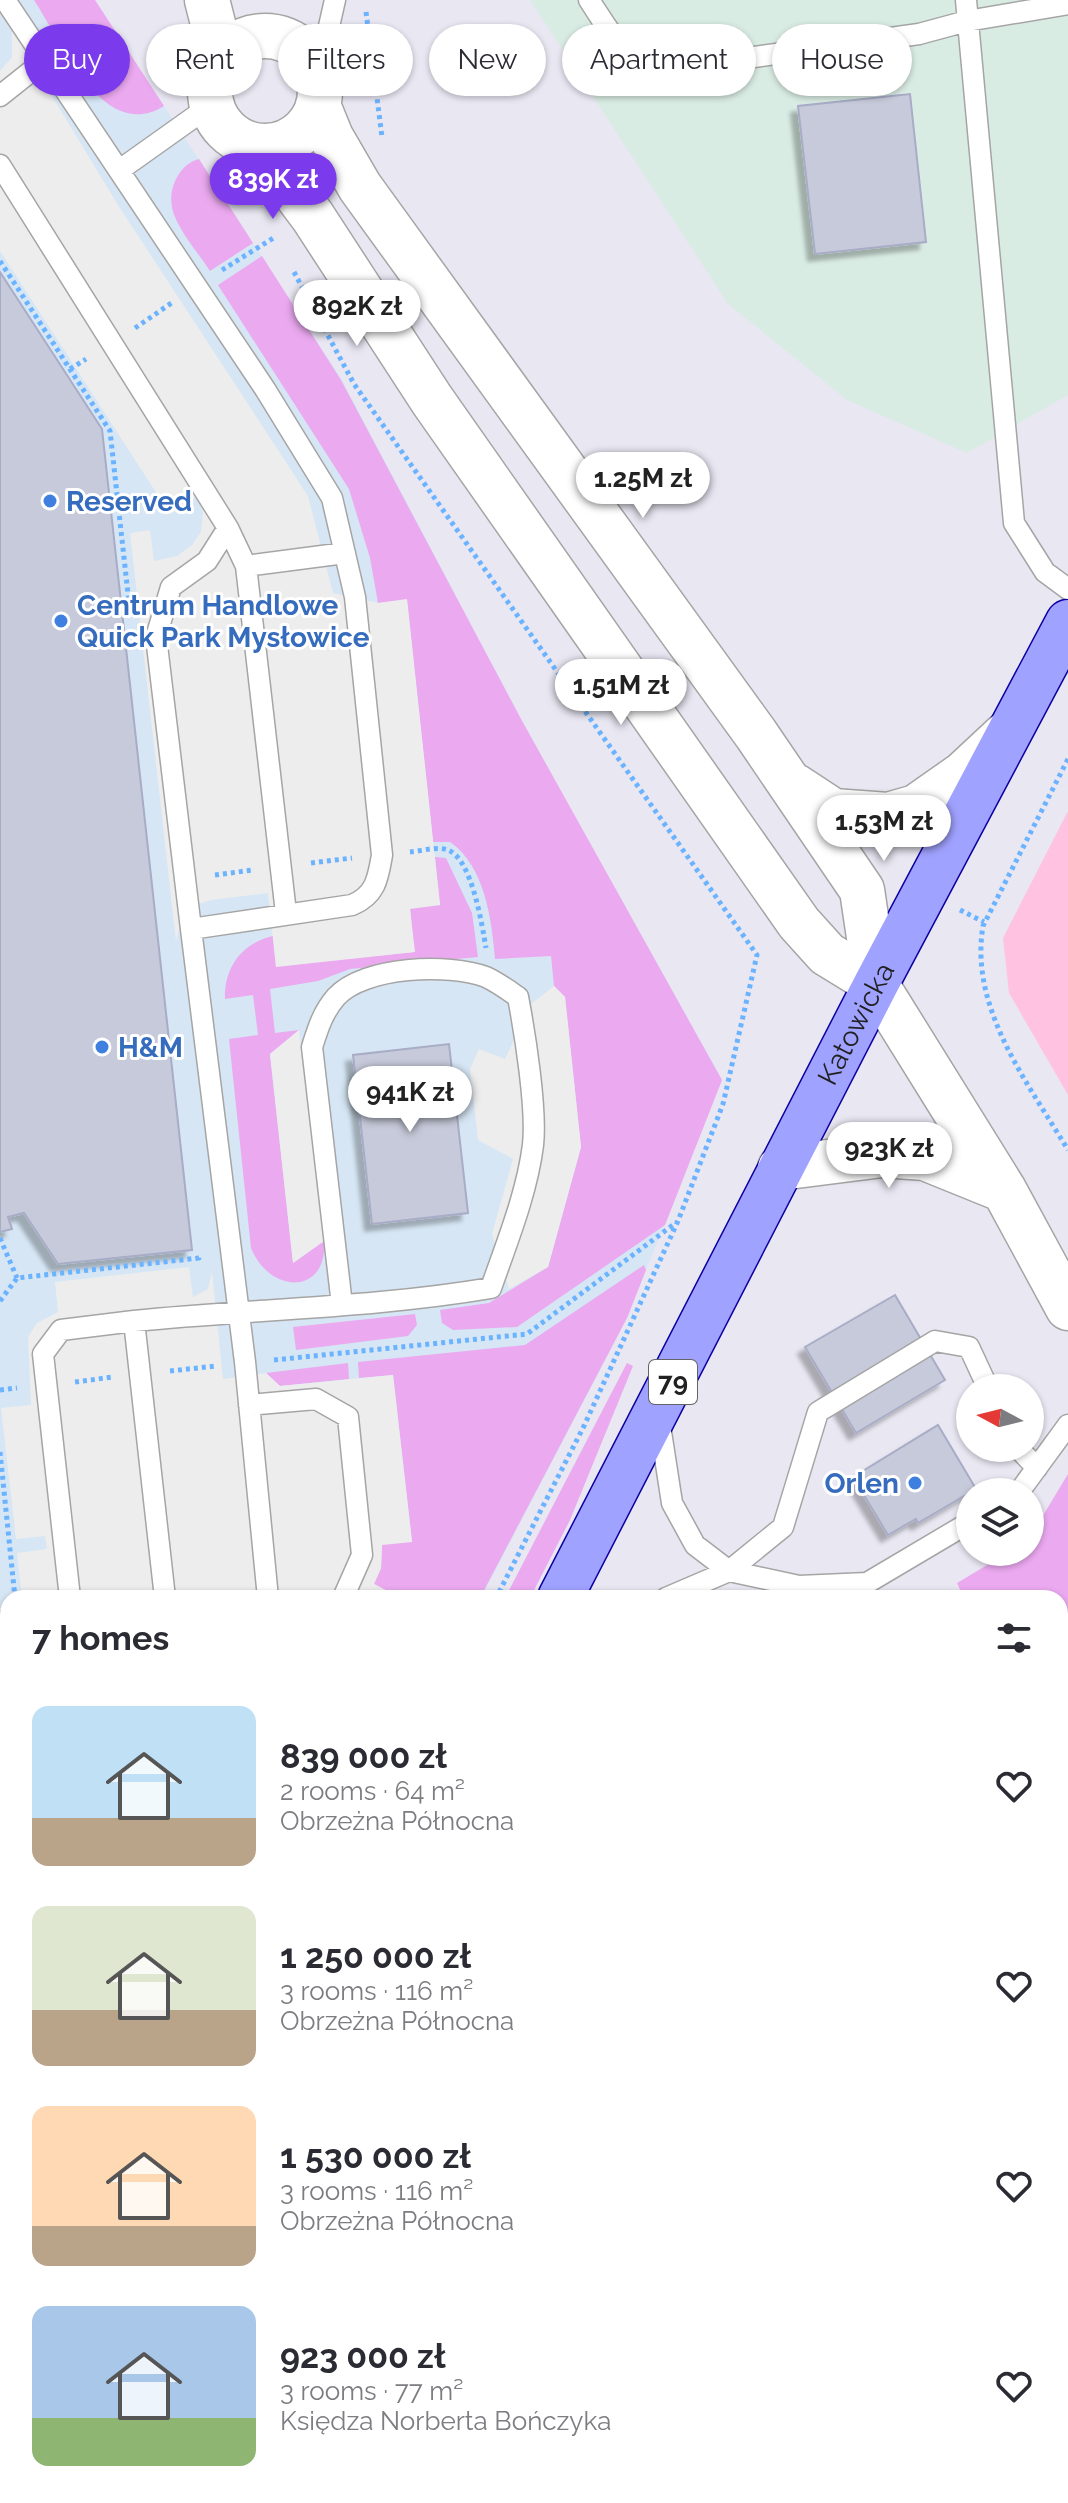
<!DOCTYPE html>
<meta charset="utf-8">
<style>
:root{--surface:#fff;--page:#f2f2f3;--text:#2b2b33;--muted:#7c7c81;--accent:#7c3aed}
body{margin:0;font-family:Raleway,sans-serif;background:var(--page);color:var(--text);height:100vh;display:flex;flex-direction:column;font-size:30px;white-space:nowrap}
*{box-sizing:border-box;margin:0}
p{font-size:26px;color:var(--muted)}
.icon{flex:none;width:44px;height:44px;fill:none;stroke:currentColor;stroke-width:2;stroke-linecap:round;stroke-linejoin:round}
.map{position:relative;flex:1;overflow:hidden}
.panel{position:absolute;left:0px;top:1590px;width:1068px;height:914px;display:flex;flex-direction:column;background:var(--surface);border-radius:24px 24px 0 0;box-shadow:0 2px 6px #0004}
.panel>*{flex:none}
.hud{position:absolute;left:24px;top:24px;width:1020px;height:72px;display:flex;gap:16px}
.needle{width:52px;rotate:277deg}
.controls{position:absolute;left:956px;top:1374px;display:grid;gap:16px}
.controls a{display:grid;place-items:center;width:88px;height:88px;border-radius:50%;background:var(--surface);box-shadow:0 2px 6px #0004;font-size:40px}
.price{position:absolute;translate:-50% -68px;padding:0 18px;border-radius:28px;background:#fff;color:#222;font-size:26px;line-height:52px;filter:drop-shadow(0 2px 4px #0008)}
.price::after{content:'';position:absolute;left:50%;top:48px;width:24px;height:18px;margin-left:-12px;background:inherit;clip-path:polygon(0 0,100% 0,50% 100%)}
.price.selected{background:var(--accent);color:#fff}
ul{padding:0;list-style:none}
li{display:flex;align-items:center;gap:24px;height:200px;padding:0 32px}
li span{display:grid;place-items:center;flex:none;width:224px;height:160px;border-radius:16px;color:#555}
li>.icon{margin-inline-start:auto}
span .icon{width:96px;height:96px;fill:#fffc;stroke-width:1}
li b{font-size:34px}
h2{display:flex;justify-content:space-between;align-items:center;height:96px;padding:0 32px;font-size:34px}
.chip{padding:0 28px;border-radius:36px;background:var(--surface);box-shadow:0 2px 6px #0004;font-size:28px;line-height:72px}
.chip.selected{background:var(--accent);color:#fff}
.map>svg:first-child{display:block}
.commercial{fill:#d6e6f4}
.industrial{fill:#d9ece4}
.grass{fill:#eba9f0}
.park{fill:#ffc2e1}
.parking{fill:#ededed}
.building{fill:#c7cada;stroke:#a8acc6;stroke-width:2;filter:url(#shadow)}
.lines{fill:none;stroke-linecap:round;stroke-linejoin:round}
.service-casing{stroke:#a5a5a5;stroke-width:23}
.tertiary-casing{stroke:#a5a5a5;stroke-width:47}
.primary-casing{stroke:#0d009f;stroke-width:47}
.path{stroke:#6cb3ff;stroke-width:5;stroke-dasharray:4 4;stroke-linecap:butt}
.service{stroke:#fff;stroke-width:20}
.tertiary{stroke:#fff;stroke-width:44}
.primary{stroke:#a0a2ff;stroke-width:44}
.shop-dot{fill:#3f7fe0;stroke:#fff;stroke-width:3}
.labels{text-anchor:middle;stroke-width:6;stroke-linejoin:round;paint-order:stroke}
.shield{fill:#fff;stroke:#646464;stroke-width:2}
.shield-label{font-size:26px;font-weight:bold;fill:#212121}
.shop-label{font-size:28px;font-weight:bold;fill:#366cbe;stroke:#fff;text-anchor:start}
.street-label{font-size:28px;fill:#212121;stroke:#fff}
</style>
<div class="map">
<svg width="1068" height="2503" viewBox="0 0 1068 2503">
<defs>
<filter id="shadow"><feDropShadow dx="-7" dy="7" stdDeviation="2" flood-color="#0004"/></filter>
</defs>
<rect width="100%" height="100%" fill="#e8e7f2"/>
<path class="commercial" d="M0 0H95L342 380 521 719 722 1080 627 1318 481 1598H8V2239L0 2234Z"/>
<path class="industrial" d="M530 0H1068V395L967 453 847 400 728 304Z"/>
<path class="grass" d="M34 0H95L164 106C103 144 61 41 34 0Z
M199 159 253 243 210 271C199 254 183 236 175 217 165 196 176 165 199 159Z
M262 256 341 380 521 719 722 1080 665 1225 517 1327 453 1330 442 1323 440 1310 489 1303 548 1267 581 1147 565 997 554 986 551 956 495 959C492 921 485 866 450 842H433L407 600 378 603 370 558 349 489 218 285Z
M435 857 446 858 472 913 478 957 350 969 318 981 270 989 275 1033 299 1030 270 1054 293 1263 324 1241C328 1296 269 1294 251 1248L229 1039 258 1035 253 995 225 999C224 967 242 943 273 936L276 966 414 952 410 908 440 905Z
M644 1265 646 1270 627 1318 480 1598H401L374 1584 381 1568 382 1544 412 1541 393 1375 359 1378 358 1362 525 1345Z
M415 1314 417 1325 408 1336 296 1350 293 1327Z
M348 1363 349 1379 280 1386 266 1373Z
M627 1363 633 1366 570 1520 530 1598H505Z
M1068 1474V1835L1060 1834V1598H964L957 1583 1009 1552H1030V1537Z
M1060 1943 1068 1945V2503H161V2496H1060Z
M8 1964V2029L0 2040V1969Z
M0 2147 8 2149V2239L0 2234Z
M8 2400V2496H48C33 2502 14 2503 0 2498V2401Z"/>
<path class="park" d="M1068 811V1095L1009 993 1003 938Z"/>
<path class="parking" d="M12 30 118 205 308 496 333 593 378 603 407 599 440 905 410 909 415 952 276 967 268 893 211 900 193 906 181 921 176 941 130 533 150 530 154 561 177 556 192 545 201 532 203 512 196 497 170 514 0 251V71L12 57Z
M554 986 565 997 581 1147 548 1267 509 1289 492 1234 513 1159 478 1140 470 1069 479 1049 505 1059 531 1004Z
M299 1030 324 1241 293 1263 270 1054Z
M189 1267 193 1297 208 1289 212 1272 223 1379 266 1373 280 1386 393 1375 412 1542 382 1545 381 1568 374 1584 401 1598H22L17 1553 47 1549 45 1536 16 1539 1 1408 31 1405 28 1337 37 1323 58 1312 55 1282Z"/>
<path class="building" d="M910 94 926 242 815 254 798 106Z
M0 272 102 429 192 1250 58 1264 24 1213 8 1217 12 1229 0 1232Z
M449 1044 468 1213 372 1224 353 1055Z
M895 1295 945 1380 856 1433 805 1347Z
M938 1425 976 1489 918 1523 916 1519 888 1535 853 1477Z
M0 1610 8 1682V1841L0 1842Z"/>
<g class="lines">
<g class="service-casing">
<path id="service" d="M5 0 265 389 332 498 355 597 382 855C378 878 376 895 352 905L191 929 245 1362 268 1598
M589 0C620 47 624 61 683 67L919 34 967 21 1068 4
M966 0 1014 523 1045 572 1068 589
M309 57H322L335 0
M0 96 44 61
M0 165 228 528 207 561 171 587 156 637 191 929
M121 169 211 105
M228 528 246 566 286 913
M246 566 345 553
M249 1405 316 1399 348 1417 362 1555 343 1598
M659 1419 672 1503 695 1545 729 1571 799 1586 867 1583 970 1522
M1018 1448 1037 1468
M1019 1492 1068 1425
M70 1598 43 1354 61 1330 134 1321
M165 1598 134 1321C253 1309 373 1308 491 1288 507 1242 527 1193 533 1145 537 1109 525 1034 518 997 508 990 497 982 486 977 449 963 364 966 336 997 323 1012 318 1028 312 1047L342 1305
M666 1598 729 1571 783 1527 818 1412 935 1341 969 1347 988 1388
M1060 1843 1068 1844
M1060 1875 1068 1876
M0 1899 8 1916
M0 1945 8 1941
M1060 2043 1068 2046
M1060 2106 1068 2113
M0 2121 8 2127
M1060 2280 1068 2294
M1060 2479 1068 2492
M589 2496 593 2503
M704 2496 708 2503
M822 2496 826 2503
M941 2496 945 2503
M499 2503 503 2496"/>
</g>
<g class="tertiary-casing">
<path id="tertiary" d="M207 0 221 55
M210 91a55 55 0 1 1 110 0a55 55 0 1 1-110 0Z
M318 105 331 137 360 187 756 734 862 890 876 984 1004 1190 1068 1308
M260 146 313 217 432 400 799 923 827 954 876 984
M795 786 833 811 888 815 916 807 963 774 1007 733
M780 1168 882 1155 925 1158 1004 1190"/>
</g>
<g class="primary-casing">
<g id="primary">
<path id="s1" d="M560 1598 876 984 1068 622"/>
<path d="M73 2503 79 2496"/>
<path d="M137 2503 138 2496"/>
</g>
</g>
<path class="path" d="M366 12 382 137
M0 261 110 431 130 612
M222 270 275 237
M294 272 354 384 757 955 723 1104 678 1221 584 1426 496 1598
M135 328 173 302
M70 369 86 359
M1068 759 983 926C969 1008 1028 1083 1068 1150
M410 852C421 851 438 846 448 850 472 859 482 925 486 948
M311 863 352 858
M215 875 253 870
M960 910 984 922
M0 1238 17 1278
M0 1301 17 1278 199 1258V1255
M274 1360 527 1334 677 1222
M170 1371 216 1366
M75 1382 113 1377
M0 1390 17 1388
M0 1452 15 1598
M1060 2003 1068 2006
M0 2047 8 2046
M0 2396 8 2395"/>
<use href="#service" class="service"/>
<use href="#tertiary" class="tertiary"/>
<use href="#primary" class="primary"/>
</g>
<g class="shop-dot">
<circle cx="50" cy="501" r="8"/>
<circle cx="61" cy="621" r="8"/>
<circle cx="102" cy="1047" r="8"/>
<circle cx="915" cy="1483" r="8"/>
</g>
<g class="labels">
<rect class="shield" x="649" y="1360" width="48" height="44" rx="6"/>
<g class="shield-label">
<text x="673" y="1391">79</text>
</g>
<g class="shop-label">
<text x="66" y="511">Reserved</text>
<text x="77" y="615">Centrum Handlowe<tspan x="77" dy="32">Quick Park Mysłowice</tspan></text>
<text x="118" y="1057">H&amp;M</text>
<text x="899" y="1493" text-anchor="end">Orlen</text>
</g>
<g class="street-label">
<text dy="10" stroke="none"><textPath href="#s1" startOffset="646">Katowicka</textPath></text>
</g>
</g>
</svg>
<div class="controls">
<a><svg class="needle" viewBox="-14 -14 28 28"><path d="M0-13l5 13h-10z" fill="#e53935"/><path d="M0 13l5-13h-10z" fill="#7c7c81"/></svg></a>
<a><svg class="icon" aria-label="layers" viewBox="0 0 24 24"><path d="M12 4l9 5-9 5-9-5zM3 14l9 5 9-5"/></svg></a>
</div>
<b class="price selected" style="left:273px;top:221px">839K zł</b>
<b class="price" style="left:357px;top:348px">892K zł</b>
<b class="price" style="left:643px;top:520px">1.25M zł</b>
<b class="price" style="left:621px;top:727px">1.51M zł</b>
<b class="price" style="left:884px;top:863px">1.53M zł</b>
<b class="price" style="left:410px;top:1134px">941K zł</b>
<b class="price" style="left:889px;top:1190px">923K zł</b>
<div class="hud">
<a class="chip selected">Buy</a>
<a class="chip">Rent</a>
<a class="chip">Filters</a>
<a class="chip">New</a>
<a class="chip">Apartment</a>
<a class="chip">House</a>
</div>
<section class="panel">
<h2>7 homes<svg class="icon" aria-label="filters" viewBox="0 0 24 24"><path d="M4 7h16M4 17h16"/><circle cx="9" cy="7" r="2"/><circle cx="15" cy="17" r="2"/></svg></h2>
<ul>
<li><span style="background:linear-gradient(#bfe0f5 70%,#b9a48a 0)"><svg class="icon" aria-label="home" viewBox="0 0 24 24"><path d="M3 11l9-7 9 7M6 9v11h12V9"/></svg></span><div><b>839 000 zł</b><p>2 rooms · 64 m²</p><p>Obrzeżna Północna</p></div><svg class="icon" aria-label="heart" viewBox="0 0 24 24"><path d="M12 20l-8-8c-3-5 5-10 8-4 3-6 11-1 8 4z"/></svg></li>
<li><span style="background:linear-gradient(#dfe7d0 65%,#b9a48a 0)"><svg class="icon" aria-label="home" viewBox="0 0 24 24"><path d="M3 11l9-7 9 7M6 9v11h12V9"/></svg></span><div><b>1 250 000 zł</b><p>3 rooms · 116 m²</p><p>Obrzeżna Północna</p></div><svg class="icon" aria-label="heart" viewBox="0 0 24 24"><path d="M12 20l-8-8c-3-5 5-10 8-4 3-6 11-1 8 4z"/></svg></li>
<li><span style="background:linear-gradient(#ffd9b3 75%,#b9a48a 0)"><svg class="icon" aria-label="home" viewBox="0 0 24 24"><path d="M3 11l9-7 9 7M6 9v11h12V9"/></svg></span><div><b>1 530 000 zł</b><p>3 rooms · 116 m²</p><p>Obrzeżna Północna</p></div><svg class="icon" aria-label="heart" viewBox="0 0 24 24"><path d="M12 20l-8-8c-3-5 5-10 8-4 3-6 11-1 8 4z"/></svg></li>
<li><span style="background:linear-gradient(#a9c7e8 70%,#8fb573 0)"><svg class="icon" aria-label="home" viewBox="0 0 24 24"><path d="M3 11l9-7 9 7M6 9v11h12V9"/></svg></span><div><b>923 000 zł</b><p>3 rooms · 77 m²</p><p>Księdza Norberta Bończyka</p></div><svg class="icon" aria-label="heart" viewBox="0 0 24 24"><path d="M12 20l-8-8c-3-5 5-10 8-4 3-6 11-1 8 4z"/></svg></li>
</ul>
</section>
</div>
